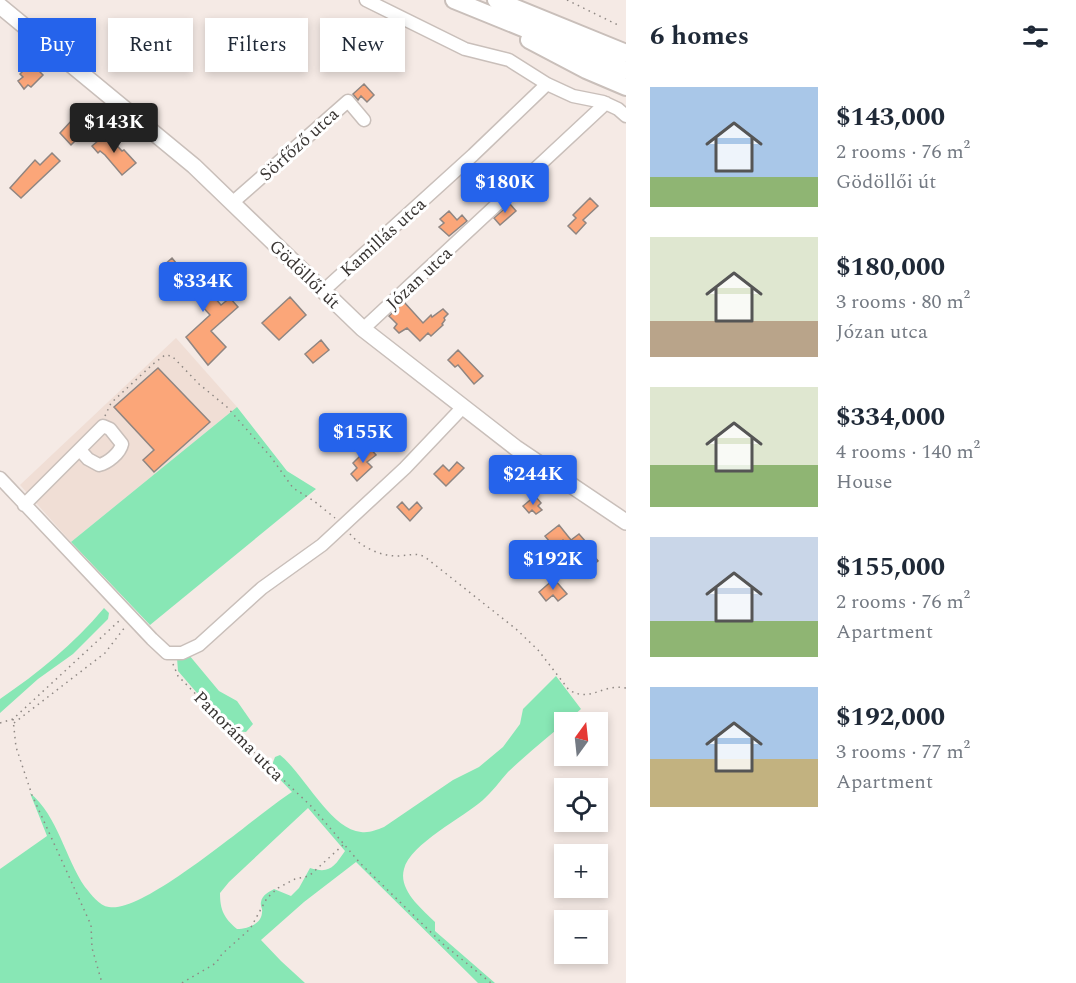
<!DOCTYPE html>
<meta charset="utf-8">
<style>
:root{--surface:#fff;--page:#f6f6f7;--text:#1f2937;--muted:#747a83;--accent:#2563eb}
body{margin:0;font-family:Spectral,serif;background:var(--page);color:var(--text);height:100vh;display:flex;flex-direction:column;font-size:22px;white-space:nowrap}
*{box-sizing:border-box;margin:0}
p{font-size:20px;color:var(--muted)}
.icon{flex:none;width:33px;height:33px;fill:none;stroke:currentColor;stroke-width:2;stroke-linecap:round;stroke-linejoin:round}
.map{position:relative;flex:1;overflow:hidden}
.sheet{display:flex;flex-direction:column;background:var(--surface);width:450px}
.sheet>*{flex:none}
.banner{position:absolute;left:18px;top:18px;width:518px;height:54px;display:flex;gap:12px}
.needle{width:39px;rotate:15deg}
.buttons{position:absolute;left:554px;top:712px;display:grid;gap:12px}
.buttons a{display:grid;place-items:center;width:54px;height:54px;border-radius:0px;background:var(--surface);box-shadow:0 3px 9px #0003;font-size:30px}
.price{position:absolute;translate:-50% -51px;padding:0 14px;border-radius:6px;background:var(--accent);color:#fff;font-size:20px;line-height:39px;filter:drop-shadow(0 2px 3px #0008)}
.price::after{content:'';position:absolute;left:50%;top:36px;width:18px;height:14px;margin-left:-9px;background:inherit;clip-path:polygon(0 0,100% 0,50% 100%)}
.price.active{background:#222;color:#fff}
ul{padding:0;list-style:none}
li{display:flex;align-items:center;gap:18px;height:150px;padding:0 24px}
li span{display:grid;place-items:center;flex:none;width:168px;height:120px;border-radius:0px;color:#555}
li>.icon{margin-inline-start:auto}
span .icon{width:72px;height:72px;fill:#fffc;stroke-width:1}
li b{font-size:26px}
h2{display:flex;justify-content:space-between;align-items:center;height:72px;padding:0 24px;font-size:26px}
.pill{padding:0 21px;border-radius:0px;background:var(--surface);box-shadow:0 3px 9px #0003;font-size:21px;line-height:54px}
.pill.active{background:var(--accent);color:#fff}
main{display:flex;flex:1;min-height:0}
.map>svg:first-child{display:block}
.built{fill:#f0ded5}
.green{fill:#88e7b5;fill-rule:evenodd}
.building{fill:#fba679;stroke:#8f8581;stroke-width:1.5}
.lines{fill:none;stroke-linecap:round;stroke-linejoin:round}
.minor-casing{stroke:#c9bfba;stroke-width:15}
.major-casing{stroke:#c9bfba;stroke-width:18}
.highway-casing{stroke:#c9bfba;stroke-width:20}
.path{stroke:#8f8884;stroke-width:1.5;stroke-dasharray:1.5 4.5;stroke-linecap:butt}
.minor{stroke:#fff;stroke-width:12}
.major{stroke:#fff;stroke-width:15}
.highway{stroke:#fff;stroke-width:16}
.labels{text-anchor:middle;stroke-width:6;stroke-linejoin:round;paint-order:stroke}
.street-label{font-size:18px;fill:#393533;stroke:#fff}
</style>
<main>
<div class="map">
<svg width="626" height="983" viewBox="0 0 626 983">
<rect width="100%" height="100%" fill="#f5eae5"/>
<path class="built" d="M176 338 237 407 71 542 20 485Z"/>
<path class="green" d="M237 407 287 471 316 489 150 625 71 542Z
M104 608 109 613 108 619 73 654 38 679 0 713V699C38 673 74 644 104 608Z
M189 655 219 691 237 701 253 724 246 732 233 731 224 721 219 710 197 693 178 671 177 658Z
M556 676 581 709C557 730 531 750 508 772 500 781 492 792 483 800 464 817 410 844 404 869 398 890 422 909 435 922V931L495 983H478L356 862 304 902 261 940 281 961 305 983H0V869L47 836 30 793C58 816 65 858 85 887 91 894 99 906 109 907 145 914 257 814 292 792L269 768 272 765 275 757 280 755C304 774 330 829 361 832 370 833 376 830 384 827L453 780 479 767 503 747 520 724 523 709ZM308 808 345 851C334 867 330 874 310 868L299 888 291 896 274 889C269 892 262 895 261 902 260 906 263 909 262 912 262 924 247 929 237 929 224 918 220 910 220 893L229 882Z"/>
<path class="building" d="M31 63 43 75 31 87 28 85 24 89 18 81 23 77 20 74Z
M364 84 374 95 367 102 361 96 358 100 353 94Z
M72 120 79 127 71 134 77 139 71 145 60 133Z
M106 134 122 151 124 150 136 163 122 175 105 155 100 151 98 153 92 146Z
M52 153 60 161 21 198 10 188 35 160 40 165Z
M590 198 598 206 583 220 586 223 576 234 568 226 576 218 573 215Z
M510 204 516 211 500 225 494 218Z
M449 211 457 220 462 215 467 221 449 236 439 227 444 223 440 219Z
M172 258 185 274 187 272 190 275 193 273 221 305 230 298 238 307 211 331 226 347 208 365 186 337 210 315 175 276 173 278 170 274 166 277 162 271 165 269 163 266Z
M290 297 306 315 279 340 262 323Z
M404 302 423 323 431 315 432 317 443 309 448 314 444 318 445 320 442 324 443 325 431 336 428 333 420 341 407 328 399 333 394 328 397 324 389 316Z
M321 340 329 350 313 363 305 354Z
M458 350 483 376 474 384 458 365 455 367 448 360Z
M158 368 210 422 154 472 143 460 154 450 114 407Z
M369 447 376 455 367 462 372 467 357 481 351 474 357 468 353 463Z
M457 462 464 468 446 486 434 474 443 465 449 471Z
M535 496 541 503 538 506 542 510 536 514 532 510 529 513 523 506Z
M402 502 409 510 417 502 422 508 410 521 397 507Z
M559 525 571 540 579 534 586 542 584 544 598 561 586 571 563 540 554 547 545 536Z
M554 579 567 594 558 601 553 595 546 601 539 592Z"/>
<g class="lines">
<g class="minor-casing">
<path id="minor" d="M366 0 465 49 509 60 547 84 573 96 603 102 618 109 626 116
M232 203 348 101 364 120
M323 291 473 155 547 84
M363 329 606 103
M0 478 152 639 167 653H182L199 645 262 588 322 545 405 468 463 407
M24 505 103 426 110 429 122 444C120 453 108 463 99 465L88 459 80 450"/>
</g>
<g class="major-casing">
<path id="major" d="M0 6 194 166 363 329 516 448 626 522"/>
</g>
<g class="highway-casing">
<path id="highway" d="M454 0 626 70
M496 0 626 53
M529 40 586 70 626 87"/>
</g>
<path class="path" d="M567 0 620 26
M105 416 111 403 153 364 165 355 172 356 199 384 227 407 271 457 293 488 314 501 335 518
M350 534C361 547 380 556 397 556 407 556 416 552 425 557L516 629 538 650 569 690C591 703 603 683 626 688
M173 664 178 676 236 735 312 807 360 863 443 944 491 983
M13 719 16 747 32 795 91 925 92 948 102 983
M0 723 13 719 119 621
M14 723 105 653 125 627
M182 983 216 963 222 954 250 929 267 898 278 888 295 879 309 876 343 845"/>
<use href="#minor" class="minor"/>
<use href="#major" class="major"/>
<use href="#highway" class="highway"/>
</g>
<g class="labels">
<g class="street-label">
<text transform="translate(299 144) rotate(-42)" y="6">Sörfőző utca</text>
<text transform="translate(383 237) rotate(-42)" y="6">Kamillás utca</text>
<text transform="translate(305 274) rotate(44)" y="6">Gödöllői út</text>
<text transform="translate(419 278) rotate(-43)" y="6">Józan utca</text>
<text transform="translate(239 736) rotate(45)" y="6">Panoráma utca</text>
</g>
</g>
</svg>
<div class="buttons">
<a><svg class="needle" viewBox="-14 -14 28 28"><path d="M0-13l5 13h-10z" fill="#e53935"/><path d="M0 13l5-13h-10z" fill="#747a83"/></svg></a>
<a><svg class="icon" aria-label="locate" viewBox="0 0 24 24"><circle cx="12" cy="12" r="6"/><path d="M12 2v4M12 18v4M2 12h4M18 12h4"/></svg></a>
<a>+</a>
<a>−</a>
</div>
<b class="price active" style="left:114px;top:154px">$143K</b>
<b class="price" style="left:505px;top:214px">$180K</b>
<b class="price" style="left:203px;top:313px">$334K</b>
<b class="price" style="left:363px;top:464px">$155K</b>
<b class="price" style="left:533px;top:506px">$244K</b>
<b class="price" style="left:553px;top:591px">$192K</b>
<div class="banner">
<a class="pill active">Buy</a>
<a class="pill">Rent</a>
<a class="pill">Filters</a>
<a class="pill">New</a>
</div>
</div>
<section class="sheet">
<h2>6 homes<svg class="icon" aria-label="filters" viewBox="0 0 24 24"><path d="M4 7h16M4 17h16"/><circle cx="9" cy="7" r="2"/><circle cx="15" cy="17" r="2"/></svg></h2>
<ul>
<li><span style="background:linear-gradient(#a9c7e8 75%,#8fb573 0)"><svg class="icon" aria-label="home" viewBox="0 0 24 24"><path d="M3 11l9-7 9 7M6 9v11h12V9"/></svg></span><div><b>$143,000</b><p>2 rooms · 76 m²</p><p>Gödöllői út</p></div></li>
<li><span style="background:linear-gradient(#dfe7d0 70%,#b9a48a 0)"><svg class="icon" aria-label="home" viewBox="0 0 24 24"><path d="M3 11l9-7 9 7M6 9v11h12V9"/></svg></span><div><b>$180,000</b><p>3 rooms · 80 m²</p><p>Józan utca</p></div></li>
<li><span style="background:linear-gradient(#dfe7d0 65%,#8fb573 0)"><svg class="icon" aria-label="home" viewBox="0 0 24 24"><path d="M3 11l9-7 9 7M6 9v11h12V9"/></svg></span><div><b>$334,000</b><p>4 rooms · 140 m²</p><p>House</p></div></li>
<li><span style="background:linear-gradient(#c9d6e8 70%,#8fb573 0)"><svg class="icon" aria-label="home" viewBox="0 0 24 24"><path d="M3 11l9-7 9 7M6 9v11h12V9"/></svg></span><div><b>$155,000</b><p>2 rooms · 76 m²</p><p>Apartment</p></div></li>
<li><span style="background:linear-gradient(#a9c7e8 60%,#c2b280 0)"><svg class="icon" aria-label="home" viewBox="0 0 24 24"><path d="M3 11l9-7 9 7M6 9v11h12V9"/></svg></span><div><b>$192,000</b><p>3 rooms · 77 m²</p><p>Apartment</p></div></li>
</ul>
</section>
</main>
